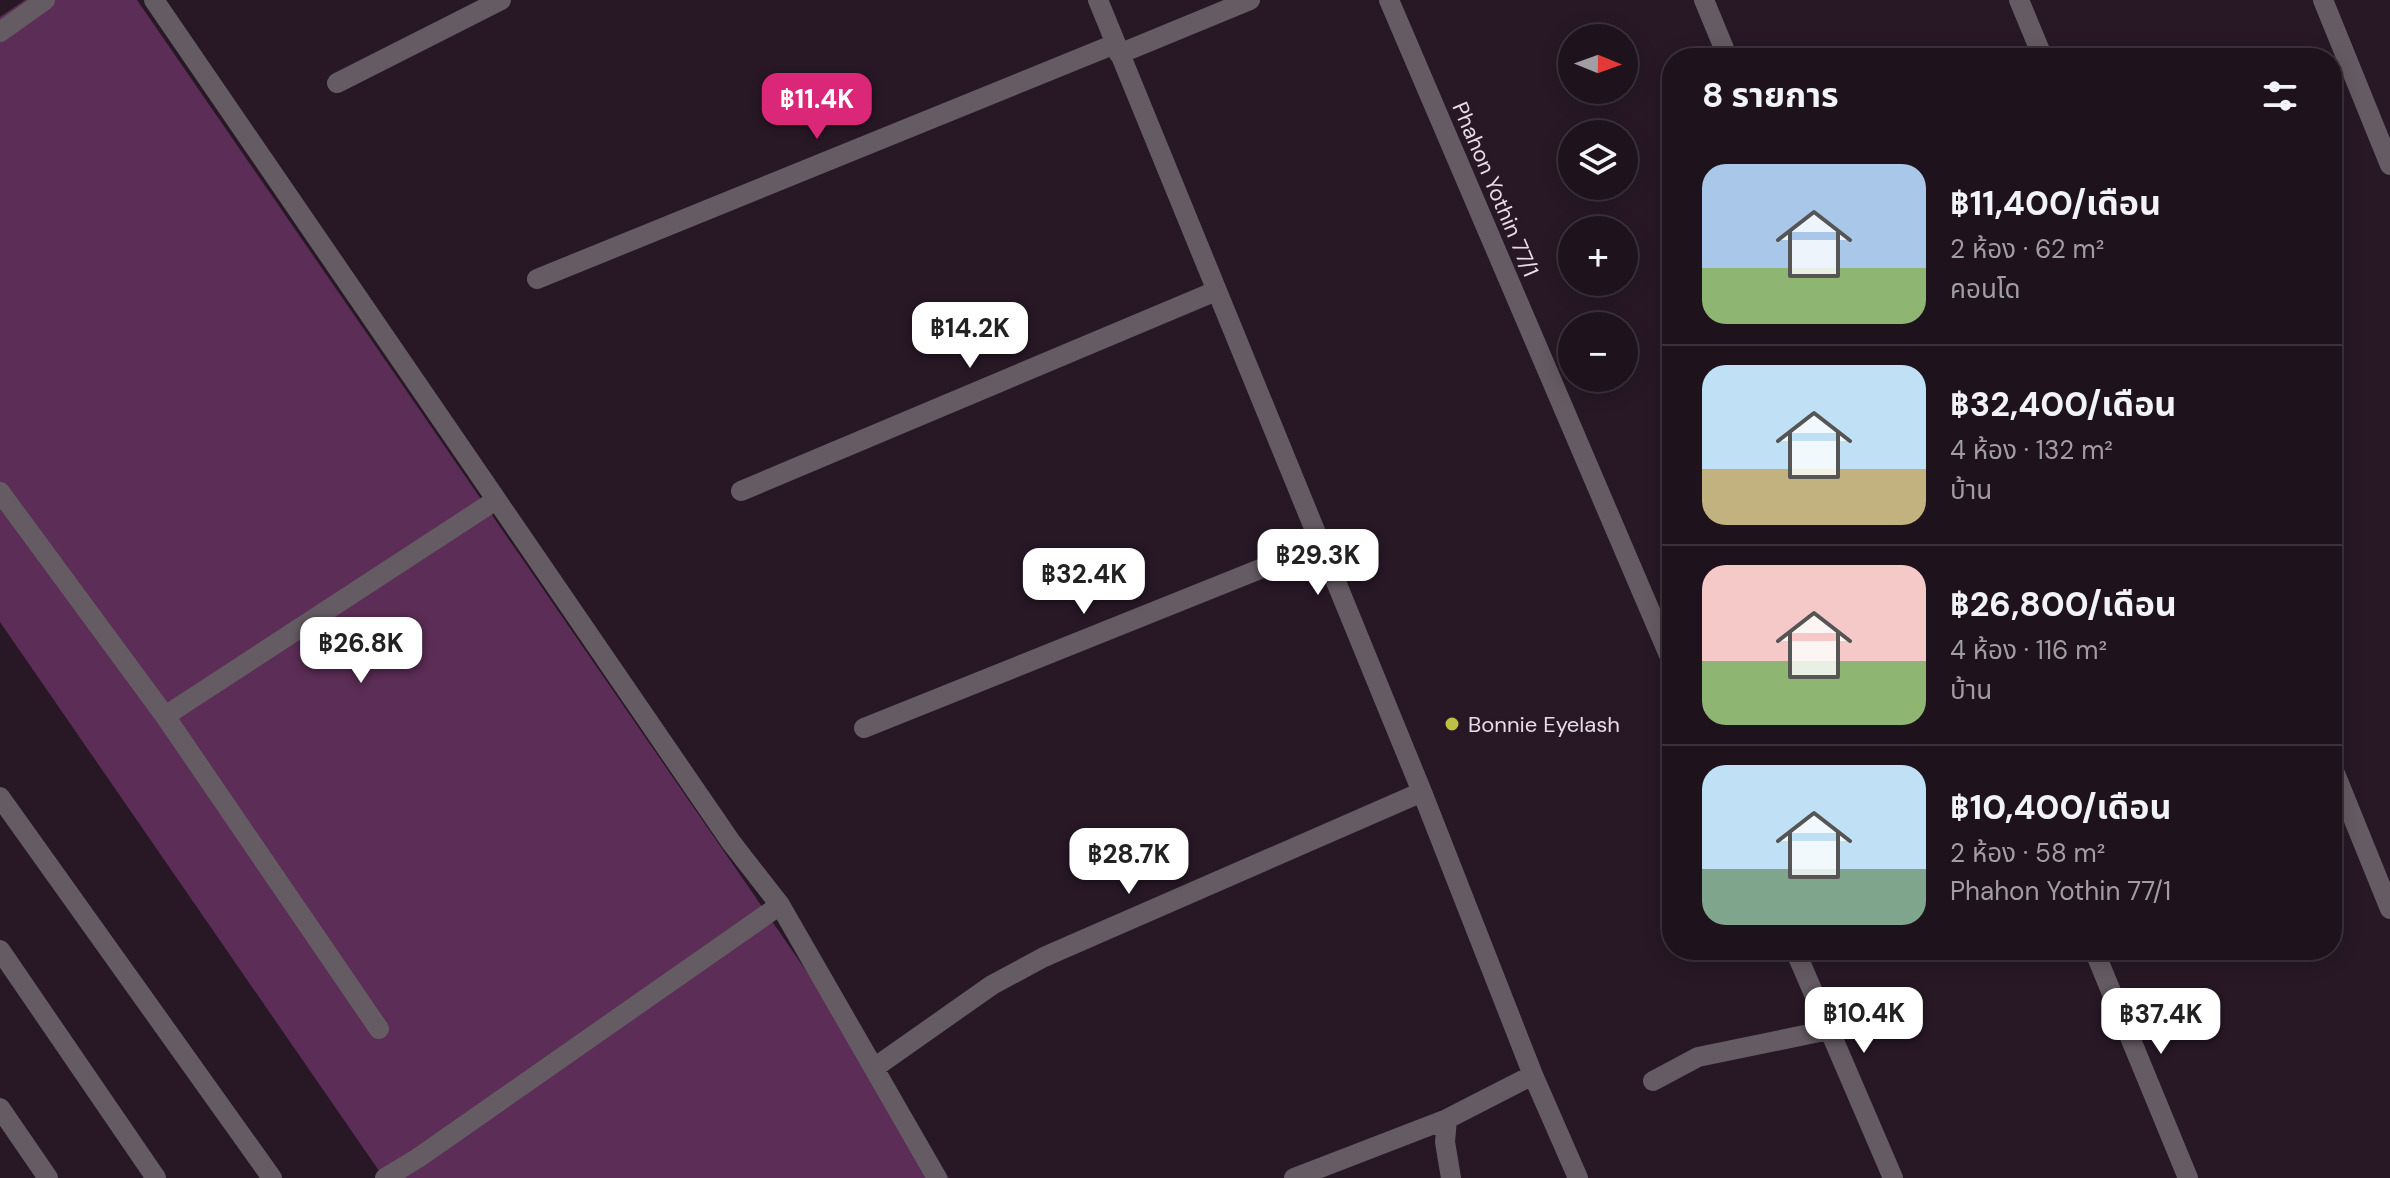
<!DOCTYPE html>
<html lang="th">
<meta charset="utf-8">
<style>
:root{--surface:#1e121c;--page:#2b2029;--text:#f1f3f6;--muted:#a19ea3;--line:#3c323b;--accent:#db2777}
body{margin:0;font-family:"DM Sans","Noto Sans Thai",sans-serif;background:var(--page);color:var(--text);height:100vh;display:flex;flex-direction:column;font-size:30px;white-space:nowrap}
*{box-sizing:border-box;margin:0}
p{font-size:26px;color:var(--muted)}
.icon{flex:none;width:44px;height:44px;fill:none;stroke:currentColor;stroke-width:2;stroke-linecap:round;stroke-linejoin:round}
.map{position:relative;flex:1;overflow:hidden}
.side{position:absolute;left:1662px;top:48px;width:680px;height:912px;display:flex;flex-direction:column;background:var(--surface);border-radius:32px;box-shadow:0 4px 20px #0003,0 0 0 2px var(--line)}
.side>*{flex:none}
.needle{width:52px;rotate:91deg}
.tools{position:absolute;left:1558px;top:24px;display:grid;gap:16px}
.tools a{display:grid;place-items:center;width:80px;height:80px;border-radius:50%;background:var(--surface);box-shadow:0 4px 20px #0003,0 0 0 2px var(--line);font-size:40px}
.price{position:absolute;translate:-50% -68px;padding:0 18px;border-radius:16px;background:#fff;color:#222;font-size:26px;line-height:52px;filter:drop-shadow(0 2px 4px #0008)}
.price::after{content:'';position:absolute;left:50%;top:48px;width:24px;height:18px;margin-left:-12px;background:inherit;clip-path:polygon(0 0,100% 0,50% 100%)}
.price.current{background:var(--accent);color:#fff}
ul{padding:0;list-style:none}
li{display:flex;align-items:center;gap:24px;height:200px;padding:0 40px}
li+li{border-top:2px solid var(--line)}
li span{display:grid;place-items:center;flex:none;width:224px;height:160px;border-radius:24px;color:#555}
li>.icon{margin-inline-start:auto}
span .icon{width:96px;height:96px;fill:#fffc;stroke-width:1}
li b{font-size:34px}
h2{display:flex;justify-content:space-between;align-items:center;height:96px;padding:0 40px;font-size:34px}
.map>svg:first-child{display:block}
.building{fill:#5c2d56}
.lines{fill:none;stroke-linecap:round;stroke-linejoin:round}
.minor{stroke:#655c63;stroke-width:20}
.poi-dot{fill:#bcc044;stroke:#281826;stroke-width:3}
.labels{text-anchor:middle;stroke-width:7;stroke-linejoin:round;paint-order:stroke}
.street-label{font-size:22px;fill:#e7dbe5;stroke:#281826}
.poi-label{font-size:22px;fill:#e7dbe5;stroke:#281826;text-anchor:start}
</style>
<div class="map">
<svg width="2390" height="1178" viewBox="0 0 2390 1178">
<rect width="100%" height="100%" fill="#281826"/>
<path class="building" d="M25 0H137L949 1178H384L0 622V17Z"/>
<g class="lines">
<path class="minor" d="M154 0 731 842 780 905 937 1178
M1098 0 1422 792 1533 1075 1578 1178
M1389 0 1672 662
M1704 0 1728 58
M2019 0 2043 58
M2323 0 2390 165
M0 32 45 0
M1119 54 1250 0
M337 83 501 0
M537 279 1115 44
M741 491 1216 291
M0 492 165 716 379 1029
M165 716 496 500
M864 728 1320 545
M2332 766 2390 909
M0 797 272 1178
M0 950 156 1178
M1795 950 1893 1178
M2094 950 2188 1178
M874 1068 992 985 1044 957 1422 792
M1653 1081 1698 1057 1829 1030
M0 1108 48 1178
M385 1178 418 1158 780 905
M1294 1178 1447 1119
M1451 1178 1445 1142 1447 1119 1533 1075"/>
</g>
<circle class="poi-dot" cx="1452" cy="724" r="8"/>
<g class="labels">
<g class="street-label">
<text transform="translate(1496 189) rotate(67)" y="8">Phahon Yothin 77/1</text>
</g>
<g class="poi-label">
<text x="1468" y="732">Bonnie Eyelash</text>
</g>
</g>
</svg>
<div class="tools">
<a><svg class="needle" viewBox="-14 -14 28 28"><path d="M0-13l5 13h-10z" fill="#e53935"/><path d="M0 13l5-13h-10z" fill="#a19ea3"/></svg></a>
<a><svg class="icon" aria-label="layers" viewBox="0 0 24 24"><path d="M12 4l9 5-9 5-9-5zM3 14l9 5 9-5"/></svg></a>
<a>+</a>
<a>−</a>
</div>
<b class="price current" style="left:817px;top:141px">฿11.4K</b>
<b class="price" style="left:970px;top:370px">฿14.2K</b>
<b class="price" style="left:1318px;top:597px">฿29.3K</b>
<b class="price" style="left:1084px;top:616px">฿32.4K</b>
<b class="price" style="left:361px;top:685px">฿26.8K</b>
<b class="price" style="left:1129px;top:896px">฿28.7K</b>
<b class="price" style="left:1864px;top:1055px">฿10.4K</b>
<b class="price" style="left:2161px;top:1056px">฿37.4K</b>
<section class="side">
<h2>8 รายการ<svg class="icon" aria-label="filters" viewBox="0 0 24 24"><path d="M4 7h16M4 17h16"/><circle cx="9" cy="7" r="2"/><circle cx="15" cy="17" r="2"/></svg></h2>
<ul>
<li><span style="background:linear-gradient(#a9c7e8 65%,#8fb573 0)"><svg class="icon" aria-label="home" viewBox="0 0 24 24"><path d="M3 11l9-7 9 7M6 9v11h12V9"/></svg></span><div><b>฿11,400/เดือน</b><p>2 ห้อง · 62 m²</p><p>คอนโด</p></div></li>
<li><span style="background:linear-gradient(#bfe0f5 65%,#c2b280 0)"><svg class="icon" aria-label="home" viewBox="0 0 24 24"><path d="M3 11l9-7 9 7M6 9v11h12V9"/></svg></span><div><b>฿32,400/เดือน</b><p>4 ห้อง · 132 m²</p><p>บ้าน</p></div></li>
<li><span style="background:linear-gradient(#f6c9c9 60%,#8fb573 0)"><svg class="icon" aria-label="home" viewBox="0 0 24 24"><path d="M3 11l9-7 9 7M6 9v11h12V9"/></svg></span><div><b>฿26,800/เดือน</b><p>4 ห้อง · 116 m²</p><p>บ้าน</p></div></li>
<li><span style="background:linear-gradient(#bfe0f5 65%,#7fa58c 0)"><svg class="icon" aria-label="home" viewBox="0 0 24 24"><path d="M3 11l9-7 9 7M6 9v11h12V9"/></svg></span><div><b>฿10,400/เดือน</b><p>2 ห้อง · 58 m²</p><p>Phahon Yothin 77/1</p></div></li>
</ul>
</section>
</div>
